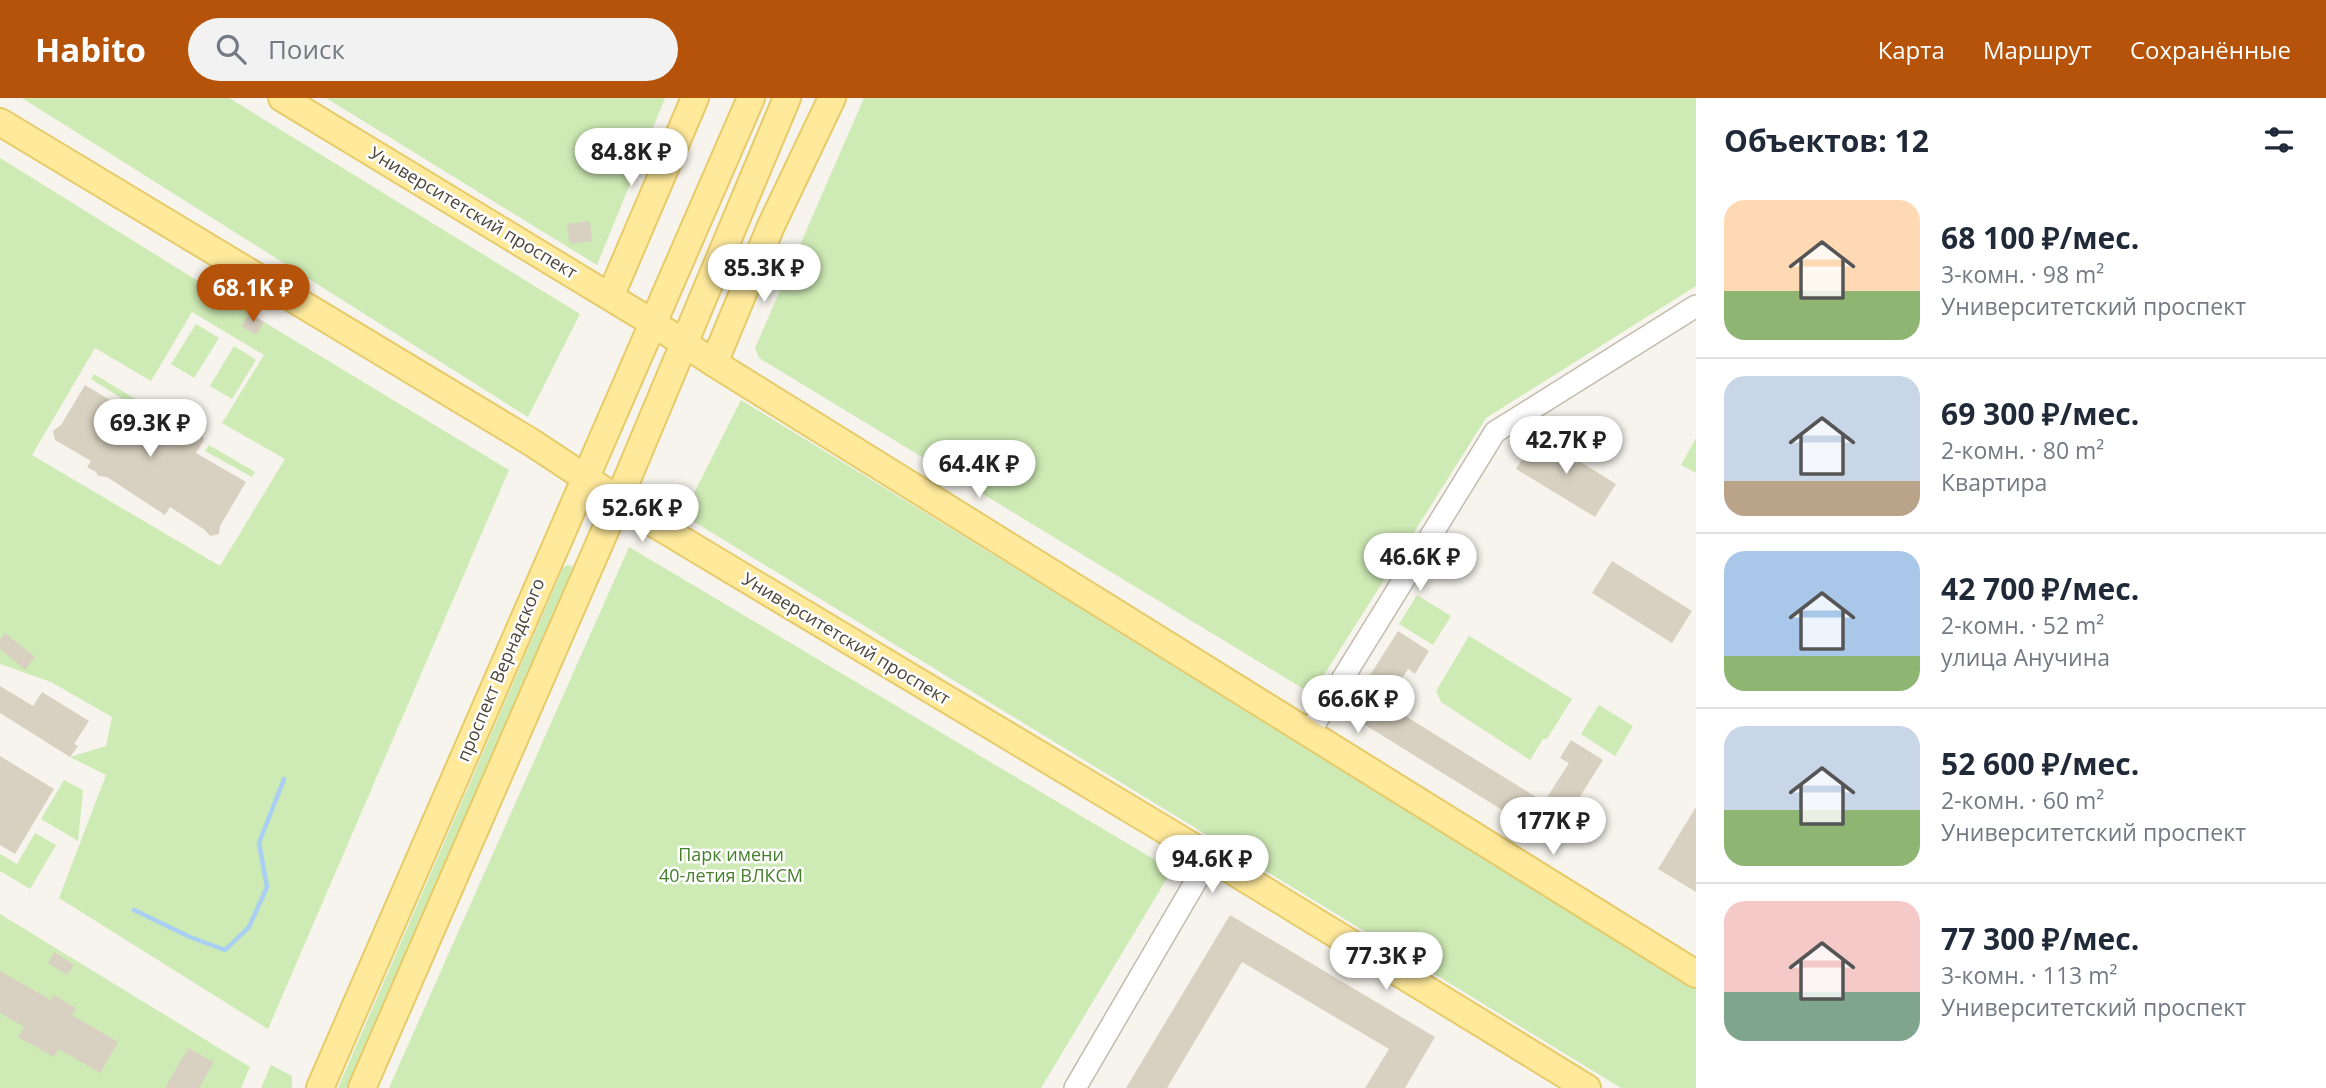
<!DOCTYPE html>
<html lang="ru">
<meta charset="utf-8">
<style>
:root{--surface:#fff;--page:#f2f2f3;--text:#1f2937;--muted:#747a83;--line:#e0e1e3;--accent:#b45309}
body{margin:0;font-family:"Open Sans",sans-serif;background:var(--page);color:var(--text);height:100vh;display:flex;flex-direction:column;font-size:26px;white-space:nowrap}
*{box-sizing:border-box;margin:0}
p{font-size:23px;color:var(--muted)}
.icon{flex:none;width:38px;height:38px;fill:none;stroke:currentColor;stroke-width:2;stroke-linecap:round;stroke-linejoin:round}
.map{position:relative;flex:1;overflow:hidden}
.side{display:flex;flex-direction:column;background:var(--surface);width:630px}
.side>*{flex:none}
.price{position:absolute;translate:-50% -60px;padding:0 16px;border-radius:24px;background:#fff;color:#222;font-size:23px;line-height:46px;filter:drop-shadow(0 2px 4px #0008)}
.price::after{content:'';position:absolute;left:50%;top:42px;width:21px;height:16px;margin-left:-10px;background:inherit;clip-path:polygon(0 0,100% 0,50% 100%)}
.price.on{background:var(--accent);color:#fff}
ul{padding:0;list-style:none}
li{display:flex;align-items:center;gap:21px;height:175px;padding:0 28px}
li+li{border-top:2px solid var(--line)}
li span{display:grid;place-items:center;flex:none;width:196px;height:140px;border-radius:21px;color:#555}
li>.icon{margin-inline-start:auto}
span .icon{width:84px;height:84px;fill:#fffc;stroke-width:1}
li b{font-size:30px}
h2{display:flex;justify-content:space-between;align-items:center;height:84px;padding:0 28px;font-size:30px}
header{display:flex;align-items:center;gap:42px;box-sizing:border-box;height:98px;padding:0 35px;background:var(--accent);color:#fff}
header strong{font-size:33px}
nav{display:flex;gap:38px;margin-inline-start:auto;font-size:24px}
.search{width:490px;height:63px;background:var(--page);display:flex;align-items:center;gap:18px;box-sizing:border-box;padding:0 24px;border-radius:38px;color:var(--muted);font-size:26px}
main{display:flex;flex:1;min-height:0}
.map>svg:first-child{display:block}
.green{fill:#ceeab5;fill-rule:evenodd}
.lines{fill:none;stroke-linecap:round;stroke-linejoin:round}
.stream{stroke:#a9cff2;stroke-width:4.5}
.building{fill:#d8d1c1}
.minor-casing{stroke:#c2bcae;stroke-width:24}
.major-casing{stroke:#e7ca69;stroke-width:30}
.minor{stroke:#fff;stroke-width:21}
.major{stroke:#ffea9c;stroke-width:26}
.labels{text-anchor:middle;stroke-width:5;stroke-linejoin:round;paint-order:stroke}
.street-label{font-size:18px;fill:#4b4539;stroke:#fff}
.park-label{font-size:18px;fill:#447f2a;stroke:#fff}
</style>
<header>
<strong>Habito</strong>
<div class="search"><svg class="icon" aria-label="search" viewBox="0 0 24 24"><circle cx="10" cy="10" r="6"/><path d="M15 15l6 6"/></svg>Поиск</div>
<nav><a>Карта</a><a>Маршрут</a><a>Сохранённые</a></nav>
</header>
<main>
<div class="map">
<svg width="1696" height="990" viewBox="0 0 1696 990">
<rect width="100%" height="100%" fill="#f6f4ec"/>
<path class="green" d="M22 0H229L580 216 528 319Z
M326 0H665L597 167Z
M864 0H1696V188L1486 320 1312 596 759 260 755 250Z
M0 60 264 224 509 372 268 931 59 800 106 677 70 659 106 648 112 619 51 584 0 566ZM192 214 264 257 222 325 285 361 220 468 32 357 95 250 151 283Z
M196 226 219 240 194 280 171 266Z
M234 248 256 262 232 301 210 288Z
M94 276 137 302 134 308 91 281Z
M741 302 1696 887V990H1621L683 417Z
M1696 340V375L1681 367Z
M209 347 255 374 252 379 205 353Z
M629 449 1172 772 1041 990H389Z
M567 467 572 468 575 473 351 990H338L563 470Z
M1417 497 1451 518 1433 547 1399 526Z
M1469 538 1572 601 1547 641H1543L1530 662 1441 604 1436 593Z
M1599 607 1633 628 1615 658 1581 636Z
M64 682 83 692 78 743 41 721Z
M35 735 56 747 30 791 0 773V756L17 766Z
M0 816 250 969 241 990H0Z
M271 967 292 978V990H261Z"/>
<g class="lines">
<path class="stream" d="M134 812 190 839 225 852 249 829 267 789 259 745 284 681"/>
</g>
<path class="building" d="M590 123 592 143 570 146 567 126Z
M250 215 264 224 256 237 241 228Z
M85 287 133 316 140 305 152 304 156 313 189 333 197 332 202 334 204 342 196 355 246 384 220 428 219 436 210 438 205 432 170 409 165 417 107 379 98 378 96 374 87 369 91 363 55 342 53 333 61 327Z
M1537 337 1616 386 1595 419 1516 371Z
M1612 463 1692 513 1672 545 1592 495Z
M1398 533 1429 553 1415 576 1408 571 1386 606 1544 704 1569 665 1560 660 1571 642 1603 662 1552 743 1346 615Z
M5 535 35 559 25 572 0 551V541Z
M0 588 33 608 42 594 89 623 74 646 78 648 70 659 0 615Z
M0 658 54 691 15 756 0 747Z
M1696 709V794L1658 771Z
M1230 817 1435 939 1405 990H1365L1389 951 1242 864 1167 990H1126Z
M54 854 74 867 67 877 48 865Z
M0 873 51 902 54 897 76 910 72 917 118 944 100 975 59 951 54 959 18 939 24 929 0 915Z
M188 950 214 964 199 990H165Z"/>
<g class="lines">
<g class="minor-casing">
<path id="minor" d="M1309 635 1495 334 1696 208
M1075 990 1210 759"/>
</g>
<g class="major-casing">
<path id="major" d="M282 0 653 225 714 265 1696 876
M0 24 531 344 655 426 1210 759 1587 990
M610 199 695 0
M714 265 771 128 832 0
M320 990 751 0
M362 990 618 403 787 0"/>
</g>
<use href="#minor" class="minor"/>
<use href="#major" class="major"/>
</g>
<g class="labels">
<g class="street-label">
<text transform="translate(473 115) rotate(31)" y="6">Университетский проспект</text>
<text transform="translate(846 541) rotate(31)" y="6">Университетский проспект</text>
<text transform="translate(501 572) rotate(-67)" y="6">проспект Вернадского</text>
</g>
<g class="park-label">
<text x="731" y="763">Парк имени<tspan x="731" dy="21">40-летия ВЛКСМ</tspan></text>
</g>
</g>
</svg>
<b class="price" style="left:631px;top:90px">84.8K ₽</b>
<b class="price" style="left:764px;top:206px">85.3K ₽</b>
<b class="price on" style="left:253px;top:226px">68.1K ₽</b>
<b class="price" style="left:150px;top:361px">69.3K ₽</b>
<b class="price" style="left:1566px;top:378px">42.7K ₽</b>
<b class="price" style="left:979px;top:402px">64.4K ₽</b>
<b class="price" style="left:642px;top:446px">52.6K ₽</b>
<b class="price" style="left:1420px;top:495px">46.6K ₽</b>
<b class="price" style="left:1358px;top:637px">66.6K ₽</b>
<b class="price" style="left:1553px;top:759px">177K ₽</b>
<b class="price" style="left:1212px;top:797px">94.6K ₽</b>
<b class="price" style="left:1386px;top:894px">77.3K ₽</b>
</div>
<section class="side">
<h2>Объектов: 12<svg class="icon" aria-label="filters" viewBox="0 0 24 24"><path d="M4 7h16M4 17h16"/><circle cx="9" cy="7" r="2"/><circle cx="15" cy="17" r="2"/></svg></h2>
<ul>
<li><span style="background:linear-gradient(#ffd9b3 65%,#8fb573 0)"><svg class="icon" aria-label="home" viewBox="0 0 24 24"><path d="M3 11l9-7 9 7M6 9v11h12V9"/></svg></span><div><b>68 100 ₽/мес.</b><p>3-комн. · 98 m²</p><p>Университетский проспект</p></div></li>
<li><span style="background:linear-gradient(#c9d6e8 75%,#b9a48a 0)"><svg class="icon" aria-label="home" viewBox="0 0 24 24"><path d="M3 11l9-7 9 7M6 9v11h12V9"/></svg></span><div><b>69 300 ₽/мес.</b><p>2-комн. · 80 m²</p><p>Квартира</p></div></li>
<li><span style="background:linear-gradient(#a9c7e8 75%,#8fb573 0)"><svg class="icon" aria-label="home" viewBox="0 0 24 24"><path d="M3 11l9-7 9 7M6 9v11h12V9"/></svg></span><div><b>42 700 ₽/мес.</b><p>2-комн. · 52 m²</p><p>улица Анучина</p></div></li>
<li><span style="background:linear-gradient(#c9d6e8 60%,#8fb573 0)"><svg class="icon" aria-label="home" viewBox="0 0 24 24"><path d="M3 11l9-7 9 7M6 9v11h12V9"/></svg></span><div><b>52 600 ₽/мес.</b><p>2-комн. · 60 m²</p><p>Университетский проспект</p></div></li>
<li><span style="background:linear-gradient(#f6c9c9 65%,#7fa58c 0)"><svg class="icon" aria-label="home" viewBox="0 0 24 24"><path d="M3 11l9-7 9 7M6 9v11h12V9"/></svg></span><div><b>77 300 ₽/мес.</b><p>3-комн. · 113 m²</p><p>Университетский проспект</p></div></li>
</ul>
</section>
</main>
